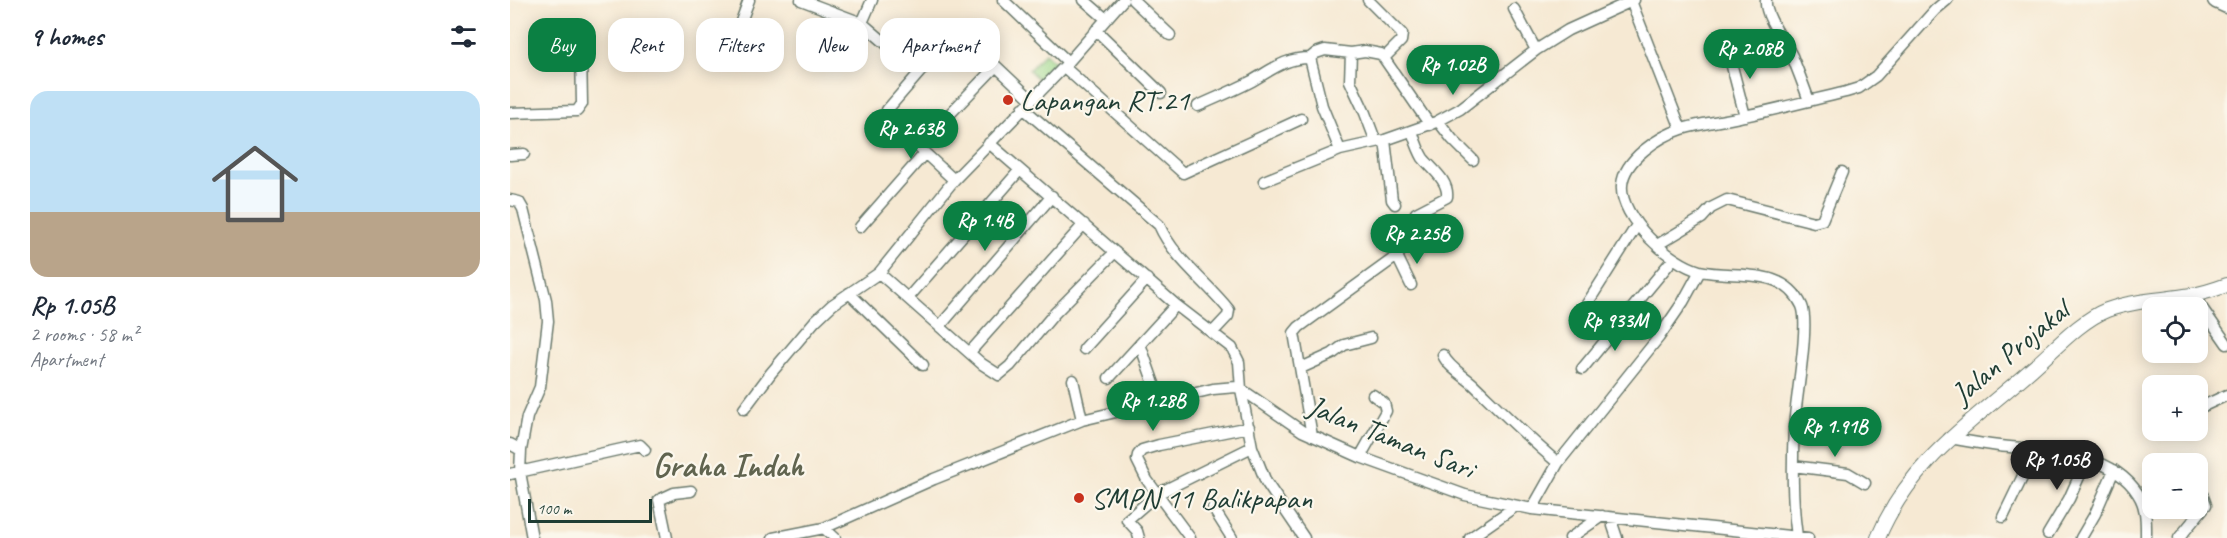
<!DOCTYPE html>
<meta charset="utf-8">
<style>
:root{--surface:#fff;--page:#f6f6f7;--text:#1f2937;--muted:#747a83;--accent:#0b8043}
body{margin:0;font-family:Caveat,sans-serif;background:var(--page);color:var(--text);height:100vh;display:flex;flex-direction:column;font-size:22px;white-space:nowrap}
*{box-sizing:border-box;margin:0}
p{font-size:20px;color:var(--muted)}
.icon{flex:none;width:33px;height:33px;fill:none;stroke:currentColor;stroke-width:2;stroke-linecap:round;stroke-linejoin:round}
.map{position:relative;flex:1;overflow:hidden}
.sheet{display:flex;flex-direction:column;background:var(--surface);width:510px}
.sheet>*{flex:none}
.hud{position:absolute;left:18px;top:18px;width:570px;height:54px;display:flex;gap:12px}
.fabs{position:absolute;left:1632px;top:297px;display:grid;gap:12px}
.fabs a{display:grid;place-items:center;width:66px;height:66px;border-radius:12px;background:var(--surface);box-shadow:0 3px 15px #0003;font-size:30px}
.scale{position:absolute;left:18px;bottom:15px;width:124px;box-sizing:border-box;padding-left:6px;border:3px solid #1f3d34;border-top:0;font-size:16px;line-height:21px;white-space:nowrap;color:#1f3d34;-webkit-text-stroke:4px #fbf7ec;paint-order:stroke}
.price{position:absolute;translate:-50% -51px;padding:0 14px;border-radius:21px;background:var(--accent);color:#fff;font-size:20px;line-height:39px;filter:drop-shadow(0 2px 3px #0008)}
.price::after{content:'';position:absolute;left:50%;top:36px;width:18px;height:14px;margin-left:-9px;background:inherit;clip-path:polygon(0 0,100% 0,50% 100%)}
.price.on{background:#222;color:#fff}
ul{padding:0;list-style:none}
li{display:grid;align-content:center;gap:12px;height:318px;padding:0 30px}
li span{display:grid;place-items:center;height:186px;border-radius:18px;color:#555}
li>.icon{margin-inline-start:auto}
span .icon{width:108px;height:108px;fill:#fffc;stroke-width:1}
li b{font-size:26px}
h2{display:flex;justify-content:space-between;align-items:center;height:72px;padding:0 30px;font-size:26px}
.chip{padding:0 21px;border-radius:18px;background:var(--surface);box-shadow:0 3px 15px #0003;font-size:21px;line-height:54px}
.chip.on{background:var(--accent);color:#fff}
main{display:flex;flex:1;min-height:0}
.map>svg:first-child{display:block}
.green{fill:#9dd88b;stroke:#5e8a60;stroke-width:1.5}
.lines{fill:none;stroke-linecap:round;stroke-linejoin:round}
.minor-casing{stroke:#6a796c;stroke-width:13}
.major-casing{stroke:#6a796c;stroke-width:16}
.highway-casing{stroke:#6a796c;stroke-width:19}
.minor{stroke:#fff;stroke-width:10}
.major{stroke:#fff;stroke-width:14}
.highway{stroke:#fff;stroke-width:16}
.poi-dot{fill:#c8321e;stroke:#fbf7ec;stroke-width:2}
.labels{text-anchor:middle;stroke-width:4.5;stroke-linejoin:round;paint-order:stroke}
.poi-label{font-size:30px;fill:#1f3d34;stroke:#fbf7ec;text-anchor:start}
.street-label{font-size:30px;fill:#1f3d34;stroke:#fbf7ec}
.quarter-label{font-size:33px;font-weight:bold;fill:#60644f;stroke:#fbf7ec}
</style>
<main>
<section class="sheet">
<h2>9 homes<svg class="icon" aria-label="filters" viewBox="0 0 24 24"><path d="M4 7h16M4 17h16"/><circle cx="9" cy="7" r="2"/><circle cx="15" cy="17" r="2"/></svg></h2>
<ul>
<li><span style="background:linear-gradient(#bfe0f5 65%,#b9a48a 0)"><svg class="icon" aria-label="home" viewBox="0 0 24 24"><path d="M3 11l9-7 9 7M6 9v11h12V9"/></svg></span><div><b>Rp 1.05B</b><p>2 rooms · 58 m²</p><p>Apartment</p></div></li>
</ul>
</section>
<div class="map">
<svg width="1717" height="538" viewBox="0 0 1717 538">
<rect width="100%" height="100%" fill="#fbf7ec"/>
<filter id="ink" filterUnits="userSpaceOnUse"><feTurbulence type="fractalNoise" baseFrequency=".0167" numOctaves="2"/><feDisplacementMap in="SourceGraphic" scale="12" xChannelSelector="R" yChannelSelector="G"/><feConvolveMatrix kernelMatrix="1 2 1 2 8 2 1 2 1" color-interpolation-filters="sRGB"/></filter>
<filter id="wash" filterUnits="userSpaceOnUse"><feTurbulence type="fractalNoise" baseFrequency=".008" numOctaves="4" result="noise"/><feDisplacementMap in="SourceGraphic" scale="24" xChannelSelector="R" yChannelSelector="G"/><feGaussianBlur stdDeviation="1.35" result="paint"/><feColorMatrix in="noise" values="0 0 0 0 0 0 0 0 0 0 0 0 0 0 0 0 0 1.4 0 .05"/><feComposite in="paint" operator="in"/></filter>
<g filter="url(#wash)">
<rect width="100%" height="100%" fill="#f6e9d3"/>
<path class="green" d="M535 53 544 62 529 80 519 70Z"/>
</g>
<g filter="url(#ink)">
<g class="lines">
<g class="minor-casing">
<path id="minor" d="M291 0 352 23
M362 0 352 23 409 72
M493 0 558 62
M574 0 596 19
M623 0 660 35
M858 0 892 34 891 41 875 57
M1256 0C1254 16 1275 42 1282 56 1288 71 1294 86 1299 101
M1121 1 1171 129
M1004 9 1026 50
M586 30 651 93
M220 51 239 0
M1218 51 1235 116
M841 53 840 81 855 113 866 142
M554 67 673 173 791 119
M688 106C705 98 723 91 740 82 762 70 774 58 800 58
M513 108 649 225C664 259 696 281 719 310L718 316 702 333
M0 113 67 111 72 104 71 51
M928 121 942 139 963 160
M875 140 882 200 885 204
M479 143 666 305 722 348 729 362 731 389 742 447 756 482 794 538
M408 147 486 66
M830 150 812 106 800 58 806 53 815 50 841 53 855 51 871 54 920 125
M0 155 14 154
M444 180 378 119 377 110 436 42 446 35H453L522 100
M754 181 830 150 875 140 926 122 950 109 1026 50 1058 30 1124 0
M0 200 9 202 13 209 36 300 38 321 30 387 17 417 11 450 10 472 22 538
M350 227 415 153
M1147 245 1192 218 1201 208 1217 200 1304 222 1312 220 1332 172
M887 256 901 285
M369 273 472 364 489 375 500 366 544 314 605 252
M339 293 413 365
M1683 295 1717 344
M398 298 509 171
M1077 304 1127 225
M430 326 542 196
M630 344 650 401
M574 349 637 279
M460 352 574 224
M933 355C938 367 953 375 963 384 991 411 1018 438 1048 463
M791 368 822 354 834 345 861 338
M1072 369 1163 259
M599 378 666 305
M563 380 572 420
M1689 408 1717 395
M234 409 261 373 305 321 322 305 369 273 444 180 554 67 613 0
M802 436 784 333 789 327 887 256 896 244 902 220 906 213 937 197C939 181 922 169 913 158 908 150 905 140 902 131
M1439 438C1456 441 1472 444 1489 446 1535 451 1600 450 1628 494 1637 508 1636 522 1636 538
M0 444 11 450
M850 457 876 411 874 403 863 395
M1283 466 1338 473 1355 483
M0 474 130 445 135 450
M703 508 722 538
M1022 509 1048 463 1149 337 1173 302 1190 271
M1493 517 1526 449
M1103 519V526L1107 538
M314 528 325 538
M1538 534 1559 499 1577 459
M1287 537C1282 501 1282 464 1284 428 1285 403 1300 325 1292 306 1273 265 1225 279 1190 271 1161 264 1109 218 1112 185 1114 159 1150 136 1172 129 1192 123 1214 121 1234 116 1268 109 1302 100 1336 92L1349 88 1366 76 1425 10 1437 0
M157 538 149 500 164 493 181 491
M263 538 314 528 424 479 572 420 703 389 726 387 731 389 792 431 850 457 955 495 1022 509 1298 538
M629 538 627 531 617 520 647 494 742 447
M680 538 637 480 627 460 628 455 632 450 649 445 739 427
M960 538 1006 506
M1060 538 1092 516
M1571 538 1585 514 1604 470
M1669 538 1696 505 1688 482"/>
</g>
<g class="major-casing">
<path id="major" d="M1368 538C1400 461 1462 422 1522 369 1544 350 1571 320 1597 310 1624 300 1654 300 1682 295 1694 293 1706 289 1717 285"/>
</g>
<g class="highway-casing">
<path id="highway" d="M1706 0 1717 5"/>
</g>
<use href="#minor" class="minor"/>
<use href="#major" class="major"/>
<use href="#highway" class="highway"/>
</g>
</g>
<g class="poi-dot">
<circle cx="498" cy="100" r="6"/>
<circle cx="569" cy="498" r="6"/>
</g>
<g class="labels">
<g class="poi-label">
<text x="510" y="110">Lapangan RT.21</text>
<text x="581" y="508">SMPN 11 Balikpapan</text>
</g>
<g class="street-label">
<text transform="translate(1500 352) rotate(-40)" y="10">Jalan Projakal</text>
<text transform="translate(881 437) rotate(22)" y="10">Jalan Taman Sari</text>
</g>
<g class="quarter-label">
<text x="218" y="476">Graha Indah</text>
</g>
</g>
</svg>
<div class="fabs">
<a><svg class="icon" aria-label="locate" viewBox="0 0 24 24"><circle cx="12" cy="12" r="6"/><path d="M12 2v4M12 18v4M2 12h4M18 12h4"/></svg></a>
<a>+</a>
<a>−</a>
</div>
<div class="scale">100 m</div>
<b class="price" style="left:1240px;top:80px">Rp 2.08B</b>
<b class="price" style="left:943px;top:96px">Rp 1.02B</b>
<b class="price" style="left:401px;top:160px">Rp 2.63B</b>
<b class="price" style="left:475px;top:252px">Rp 1.4B</b>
<b class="price" style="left:907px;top:265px">Rp 2.25B</b>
<b class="price" style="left:1105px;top:352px">Rp 933M</b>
<b class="price" style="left:643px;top:432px">Rp 1.28B</b>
<b class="price" style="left:1325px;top:458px">Rp 1.91B</b>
<b class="price on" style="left:1547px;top:491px">Rp 1.05B</b>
<div class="hud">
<a class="chip on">Buy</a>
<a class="chip">Rent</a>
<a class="chip">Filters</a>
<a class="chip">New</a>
<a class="chip">Apartment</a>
</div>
</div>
</main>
